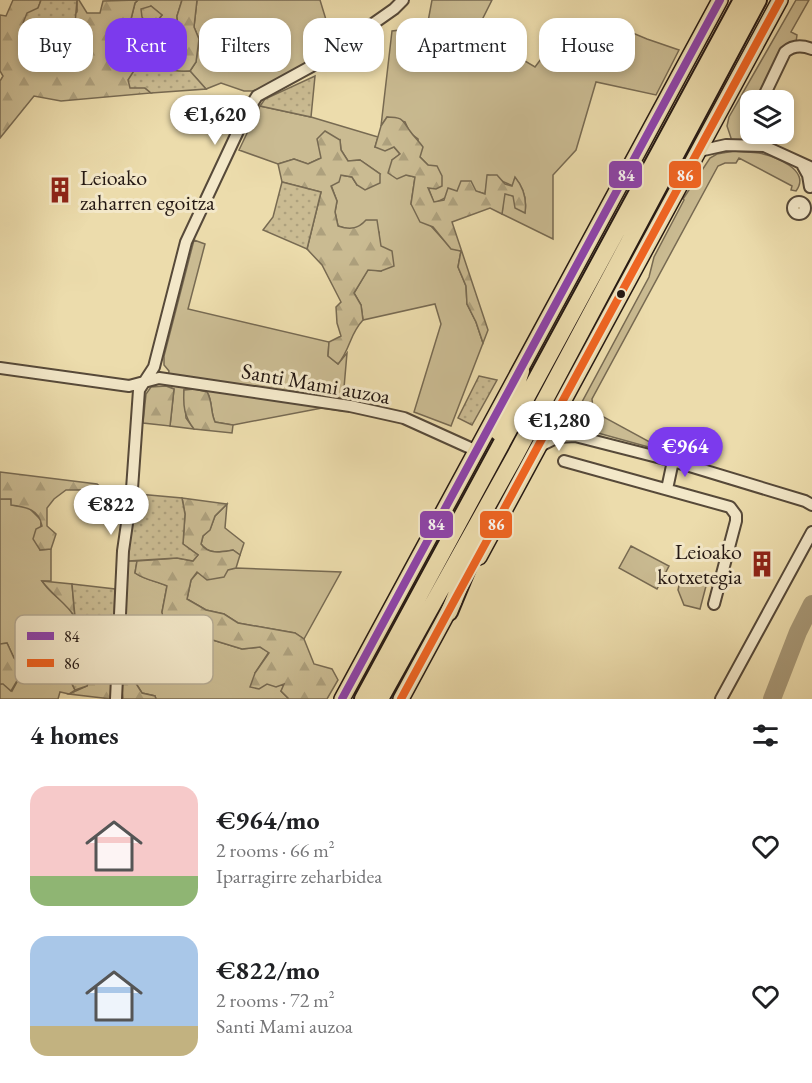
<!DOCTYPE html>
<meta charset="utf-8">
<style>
:root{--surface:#fff;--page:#f2f2f2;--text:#202124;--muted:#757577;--accent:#7c3aed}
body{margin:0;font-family:"EB Garamond",serif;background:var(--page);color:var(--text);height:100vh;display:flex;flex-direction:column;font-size:22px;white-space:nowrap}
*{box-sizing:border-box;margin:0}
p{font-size:20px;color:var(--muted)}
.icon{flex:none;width:33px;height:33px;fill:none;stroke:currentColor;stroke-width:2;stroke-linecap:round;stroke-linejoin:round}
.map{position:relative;height:699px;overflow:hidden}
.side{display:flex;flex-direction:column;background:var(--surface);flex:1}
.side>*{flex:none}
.banner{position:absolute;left:18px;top:18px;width:777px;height:54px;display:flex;gap:12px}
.buttons{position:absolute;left:740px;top:90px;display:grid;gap:12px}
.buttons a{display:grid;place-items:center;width:54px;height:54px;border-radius:12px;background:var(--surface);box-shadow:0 3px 9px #0003;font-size:30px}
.price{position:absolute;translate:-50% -51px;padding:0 14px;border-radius:21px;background:#fff;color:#222;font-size:20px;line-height:39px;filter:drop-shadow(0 2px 3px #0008)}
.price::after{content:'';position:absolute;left:50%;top:36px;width:18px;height:14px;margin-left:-9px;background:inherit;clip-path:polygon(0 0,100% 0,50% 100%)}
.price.selected{background:var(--accent);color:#fff}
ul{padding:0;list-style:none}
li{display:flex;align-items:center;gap:18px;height:150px;padding:0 30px}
li span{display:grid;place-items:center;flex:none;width:168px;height:120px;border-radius:18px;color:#555}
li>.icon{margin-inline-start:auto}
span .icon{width:72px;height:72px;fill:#fffc;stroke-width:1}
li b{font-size:26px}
h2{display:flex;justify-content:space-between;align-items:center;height:72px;padding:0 30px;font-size:26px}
.tag{padding:0 21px;border-radius:18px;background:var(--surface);box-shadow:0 3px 9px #0003;font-size:21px;line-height:54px}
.tag.selected{background:var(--accent);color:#fff}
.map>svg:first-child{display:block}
.green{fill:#cabb92;stroke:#776a52;stroke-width:1.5}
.forest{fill:url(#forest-firs);stroke:#776a52;stroke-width:1.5}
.garden{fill:url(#garden-dots);stroke:#776a52;stroke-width:1.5}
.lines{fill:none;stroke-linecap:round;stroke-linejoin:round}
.river{stroke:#a89978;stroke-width:18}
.minor-casing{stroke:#564939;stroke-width:14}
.primary-casing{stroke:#241813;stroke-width:18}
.trunk-casing{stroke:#241813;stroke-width:20}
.minor{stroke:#f3e8c9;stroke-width:10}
.primary{stroke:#ecdcac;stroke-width:15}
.trunk{stroke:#ecdcac;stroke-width:16}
.bus-1-casing{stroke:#f3e8c9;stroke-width:12}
.bus-2-casing{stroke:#f3e8c9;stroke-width:12}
.bus-1{stroke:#8e44ad;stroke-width:8}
.bus-2{stroke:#f26522;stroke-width:8}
.bus-dot{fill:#241813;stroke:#f3e8c9;stroke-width:2}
.labels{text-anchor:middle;stroke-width:6;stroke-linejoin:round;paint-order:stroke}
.poi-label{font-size:22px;fill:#241813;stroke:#f3e8c9;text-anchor:start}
.street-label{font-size:22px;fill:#241813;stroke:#f3e8c9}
.key{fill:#f3e8c9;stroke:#b5aa92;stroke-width:1.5}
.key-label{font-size:16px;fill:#241813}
.line-badge{stroke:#f3e8c9;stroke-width:2}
.badge-label{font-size:16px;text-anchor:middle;font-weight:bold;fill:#fff}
</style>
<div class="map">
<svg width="812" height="699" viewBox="0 0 812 699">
<defs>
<pattern id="forest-firs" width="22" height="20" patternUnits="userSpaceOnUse" patternTransform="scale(1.5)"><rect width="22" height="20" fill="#cabb92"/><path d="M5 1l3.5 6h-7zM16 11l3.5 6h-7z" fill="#ada07d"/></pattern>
<pattern id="garden-dots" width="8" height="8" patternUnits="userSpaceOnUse" patternTransform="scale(1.5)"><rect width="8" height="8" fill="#cabb92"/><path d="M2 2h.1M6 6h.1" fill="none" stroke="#ada07d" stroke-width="1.8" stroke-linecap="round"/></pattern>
</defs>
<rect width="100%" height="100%" fill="#ecdcac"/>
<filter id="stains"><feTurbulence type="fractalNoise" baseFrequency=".00333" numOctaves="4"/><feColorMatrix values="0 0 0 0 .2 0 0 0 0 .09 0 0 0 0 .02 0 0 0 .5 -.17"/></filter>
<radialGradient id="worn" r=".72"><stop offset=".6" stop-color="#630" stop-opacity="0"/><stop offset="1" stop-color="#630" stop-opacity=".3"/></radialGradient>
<path class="green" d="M138 0H182L177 16 178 30 172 41 157 39C154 30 156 22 162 15L151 6 146 23 137 26 131 19 135 3Z
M197 0H320L334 46 328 52 257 91H244L221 83 206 89 190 71 196 62 199 39 194 27Z
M432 0H492L476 32 535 67 547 51 606 50 609 23 647 39 679 50 656 95 596 82 576 150 553 175V239L502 214 504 193 513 196 525 212C527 199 524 188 515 178L513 186 488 175 485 194C477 191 464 188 456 192 448 195 443 200 434 203L428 187V165L420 157 418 139 410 133 405 122 387 117 381 126 392 31 427 27Z
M796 0H809L791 32 797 35 796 42 780 52 757 100H750V134H754L755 139 753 141H732L727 126 729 117Z
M260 106 311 117 378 137 375 147H394L400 154 392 160 406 175 415 177 411 204 451 248 461 251 458 267 466 286 467 304 476 322 483 343 451 426 414 412 441 324 435 304 363 320 361 305 354 293 368 269 381 271 379 232 360 227 348 229 338 226 335 212 337 201 331 185 340 175 352 177 357 185 380 174 360 160 348 161 341 150 340 140 321 158 308 164 294 159 278 164 239 150Z
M734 151C742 152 751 152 759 153 774 156 812 170 796 191L791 190 792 186 739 158 736 163H725L718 166 592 399 593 409 598 414 659 447 652 448 580 428 571 418 570 411 576 413 649 277 654 257 684 200 683 199 710 158 717 154Z
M194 240 205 244 188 309 329 342 328 356 338 364 347 353 342 411 322 408 233 425 215 422C210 411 213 402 207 392L195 389 184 390 186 418 194 429 170 426 174 389 166 386 169 371 164 365V356Z
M0 499H11L12 505 28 507 41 520 40 550 51 549V581H42C49 591 56 597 66 604 69 607 71 612 74 616 83 626 101 626 114 628L111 641 102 642 77 631 66 673 75 690 69 694 60 692 58 699H0V684L3 683 12 691 24 669 14 658 7 643 0 644Z
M227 504 225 528 244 543 240 555 233 550C221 552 209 555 201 544L203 536 210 529 215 516Z
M631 546 669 566 657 589 619 568Z
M128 561H137L135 573C145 580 156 581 167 586L162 612 178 636 190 633 242 649 260 647 269 652 255 673 267 684H285L281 691 289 699H156L155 696 142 693 135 682 131 660 123 658Z
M236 568 341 572 304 639 295 633 238 623 224 614 206 610 187 599 191 580 198 572Z
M682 572 706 586 700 609 684 605 678 590Z"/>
<path class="forest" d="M13 0H41L38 9 59 27 77 12V0H79L87 13H100L103 1 138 0 135 3 131 19 137 26 146 23 142 17 141 9 151 6 162 15 158 20V28L155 33 157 39 171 41 178 30 177 16 182 0H197L194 27 199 39 196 62 190 71 179 72 171 69 145 88 151 93 61 101 34 96 0 138V81L3 76 0 71V15L6 16Z
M387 117C403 117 402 120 410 131 414 137 419 141 423 147L420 157 428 165 437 166 442 176V186L436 189 428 188 434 202 444 200 448 188 457 191 461 181H471L476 191 485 194 487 175H497L505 184 512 186 515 177C524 188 527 199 525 213L515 208 513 196 505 194 502 214 490 208 452 222 488 330 483 343 476 322 467 304 466 286 458 267 461 251 451 249 433 227 420 222 411 204 415 177 406 175 397 179 388 173 392 160 400 154 394 147 385 151 375 147 381 126Z
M325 131 340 140 341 150 348 161 360 160 380 174V183L365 190 357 185 352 177 341 175 339 182 331 186 337 201 335 212 338 226C350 230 358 229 366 220H377L381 246 392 251 394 266 381 271 368 270 354 293 361 305 363 320C349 335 351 348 338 364L328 356 329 342 341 336 337 323 336 307 341 302 322 265 307 249 321 192 282 182 278 164 294 159 308 164 321 158 317 139Z
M166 386 174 389 170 426 143 423 146 394 151 387Z
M195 389 207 392C213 402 210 411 215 422L233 425 232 433 194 429C184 416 183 406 184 390Z
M0 472 97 484 102 488 88 490H66L54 499 47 508V526L56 534 51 549 40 550 33 539 36 529 42 526C39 509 26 507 11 505V499H0Z
M182 498 227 504 215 516 210 530 203 536 201 544C209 555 221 552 233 550L240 555 236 568 228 570 224 577 207 580 197 572 191 580 187 599 206 610 224 614 238 623 295 633 304 639 314 664 332 669 338 680 327 699H289L281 691 284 684 276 687 267 684 259 689 250 687 255 673 269 653 260 647 242 649 190 633 178 636 165 630 162 612 167 586C156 581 145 580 135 573L137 561 177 558 193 561 198 555 183 544 185 514Z
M42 581 72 584 75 617C66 603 52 595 42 581Z
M111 641 113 657 111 699 69 694 87 686 102 642Z
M7 643 14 658 24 669 11 691 3 684H0V644Z
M123 658 131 660 135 682 142 693 155 696 156 699H123L121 683Z"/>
<path class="garden" d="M41 0H77L75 24 59 27 46 38 34 33 23 23 27 13 38 8Z
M137 66C153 67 176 73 190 71L206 89 151 93 145 88H130L128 80Z
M315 76 311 117 260 106 265 99Z
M282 182 321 192 307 249 263 230 273 217Z
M479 376 497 380 472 425 458 418Z
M138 494 182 498 185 514 183 544 198 555 193 561 177 558 128 561V548Z
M72 584 115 589 114 628 88 624 75 617Z
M77 631 102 642 87 686 75 690C62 664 68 656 77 631Z"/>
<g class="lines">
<path class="river" d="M772 699 798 632 812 604"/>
<g class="minor-casing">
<path id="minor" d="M762 100 785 52C793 45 802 45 812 49
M699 151 726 145 764 146 812 168
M803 166 808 175 810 187
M793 208a6 6 0 1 1 12 0a6 6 0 1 1-12 0Z
M0 368 129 386 159 378 350 406 404 418 477 451
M560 408 563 424 575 436
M540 446 558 437 575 436 673 461 805 501 812 505
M564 461 730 507 736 515V521L714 604
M667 489 673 461
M116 699 123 551 132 489 139 390 154 367 186 242 247 112 257 96 321 61 335 51 344 39 367 28 394 9 403 0
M721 699 812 532"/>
</g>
<g class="primary-casing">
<path id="primary" d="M479 557 780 0
M342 699 720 0
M401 699 454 601"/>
</g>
<g class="trunk-casing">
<path id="trunk" d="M498 432 510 405 521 371
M449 612 481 535
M363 699 742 0
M380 699 515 456 758 0"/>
</g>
<use href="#minor" class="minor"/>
<use href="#primary" class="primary"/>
<use href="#trunk" class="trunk"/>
<g class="bus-1-casing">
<path id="bus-1" d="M342 699 720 0"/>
</g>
<g class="bus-2-casing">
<path id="bus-2" d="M401 699 780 0"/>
</g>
<use href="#bus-1" class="bus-1"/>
<use href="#bus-2" class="bus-2"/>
</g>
<defs>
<g id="building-bare" transform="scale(2.07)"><path d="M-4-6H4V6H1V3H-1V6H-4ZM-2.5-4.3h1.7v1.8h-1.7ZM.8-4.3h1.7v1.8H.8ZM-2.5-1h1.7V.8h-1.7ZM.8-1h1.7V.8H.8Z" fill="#8f2418" stroke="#f3e8c9" stroke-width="2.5" paint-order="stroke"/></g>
</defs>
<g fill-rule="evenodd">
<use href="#building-bare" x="60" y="190"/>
<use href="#building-bare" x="762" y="564"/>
</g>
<circle class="bus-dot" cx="621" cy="294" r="5"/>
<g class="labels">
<g class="poi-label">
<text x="80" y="185">Leioako<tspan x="80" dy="25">zaharren egoitza</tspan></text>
<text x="742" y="559" text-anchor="end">Leioako<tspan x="742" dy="25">kotxetegia</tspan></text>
</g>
<g class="street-label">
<text transform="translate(316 383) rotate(10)" y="8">Santi Mami auzoa</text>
</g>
</g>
<rect x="15" y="615" width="198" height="69" rx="9" class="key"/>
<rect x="27" y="632" width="27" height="8" fill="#8e44ad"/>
<rect x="27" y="659" width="27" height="8" fill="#f26522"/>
<g class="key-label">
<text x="64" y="642">84</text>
<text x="64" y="669">86</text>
</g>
<g class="line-badge">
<rect x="608" y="160" width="35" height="29" rx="6" fill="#8e44ad"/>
<rect x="668" y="160" width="34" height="29" rx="6" fill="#f26522"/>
<rect x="419" y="510" width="35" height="29" rx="6" fill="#8e44ad"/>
<rect x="479" y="510" width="34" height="29" rx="6" fill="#f26522"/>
</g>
<g class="badge-label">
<text x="626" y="181">84</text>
<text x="685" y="181">86</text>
<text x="436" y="530">84</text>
<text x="496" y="530">86</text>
</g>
<rect width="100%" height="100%" filter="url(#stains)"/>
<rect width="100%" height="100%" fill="url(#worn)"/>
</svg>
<div class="buttons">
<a><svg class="icon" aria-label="layers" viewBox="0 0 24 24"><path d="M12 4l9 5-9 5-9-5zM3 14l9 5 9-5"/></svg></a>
</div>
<b class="price" style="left:215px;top:146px">€1,620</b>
<b class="price" style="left:559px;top:452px">€1,280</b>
<b class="price selected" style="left:685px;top:478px">€964</b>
<b class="price" style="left:111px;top:536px">€822</b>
<div class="banner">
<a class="tag">Buy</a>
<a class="tag selected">Rent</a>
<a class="tag">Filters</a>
<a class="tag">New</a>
<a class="tag">Apartment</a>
<a class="tag">House</a>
</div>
</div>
<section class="side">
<h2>4 homes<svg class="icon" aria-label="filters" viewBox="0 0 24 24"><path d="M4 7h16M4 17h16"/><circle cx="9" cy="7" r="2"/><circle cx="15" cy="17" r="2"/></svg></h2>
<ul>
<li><span style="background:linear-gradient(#f6c9c9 75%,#8fb573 0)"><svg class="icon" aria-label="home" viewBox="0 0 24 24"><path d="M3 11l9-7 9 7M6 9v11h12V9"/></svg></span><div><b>€964/mo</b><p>2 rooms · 66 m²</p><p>Iparragirre zeharbidea</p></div><svg class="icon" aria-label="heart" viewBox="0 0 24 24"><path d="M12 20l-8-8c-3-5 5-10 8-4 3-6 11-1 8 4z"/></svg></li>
<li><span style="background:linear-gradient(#a9c7e8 75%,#c2b280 0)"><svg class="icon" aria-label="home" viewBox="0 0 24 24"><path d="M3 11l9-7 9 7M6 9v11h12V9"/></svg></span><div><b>€822/mo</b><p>2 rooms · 72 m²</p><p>Santi Mami auzoa</p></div><svg class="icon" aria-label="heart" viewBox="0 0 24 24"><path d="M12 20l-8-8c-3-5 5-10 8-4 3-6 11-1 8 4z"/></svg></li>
</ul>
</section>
